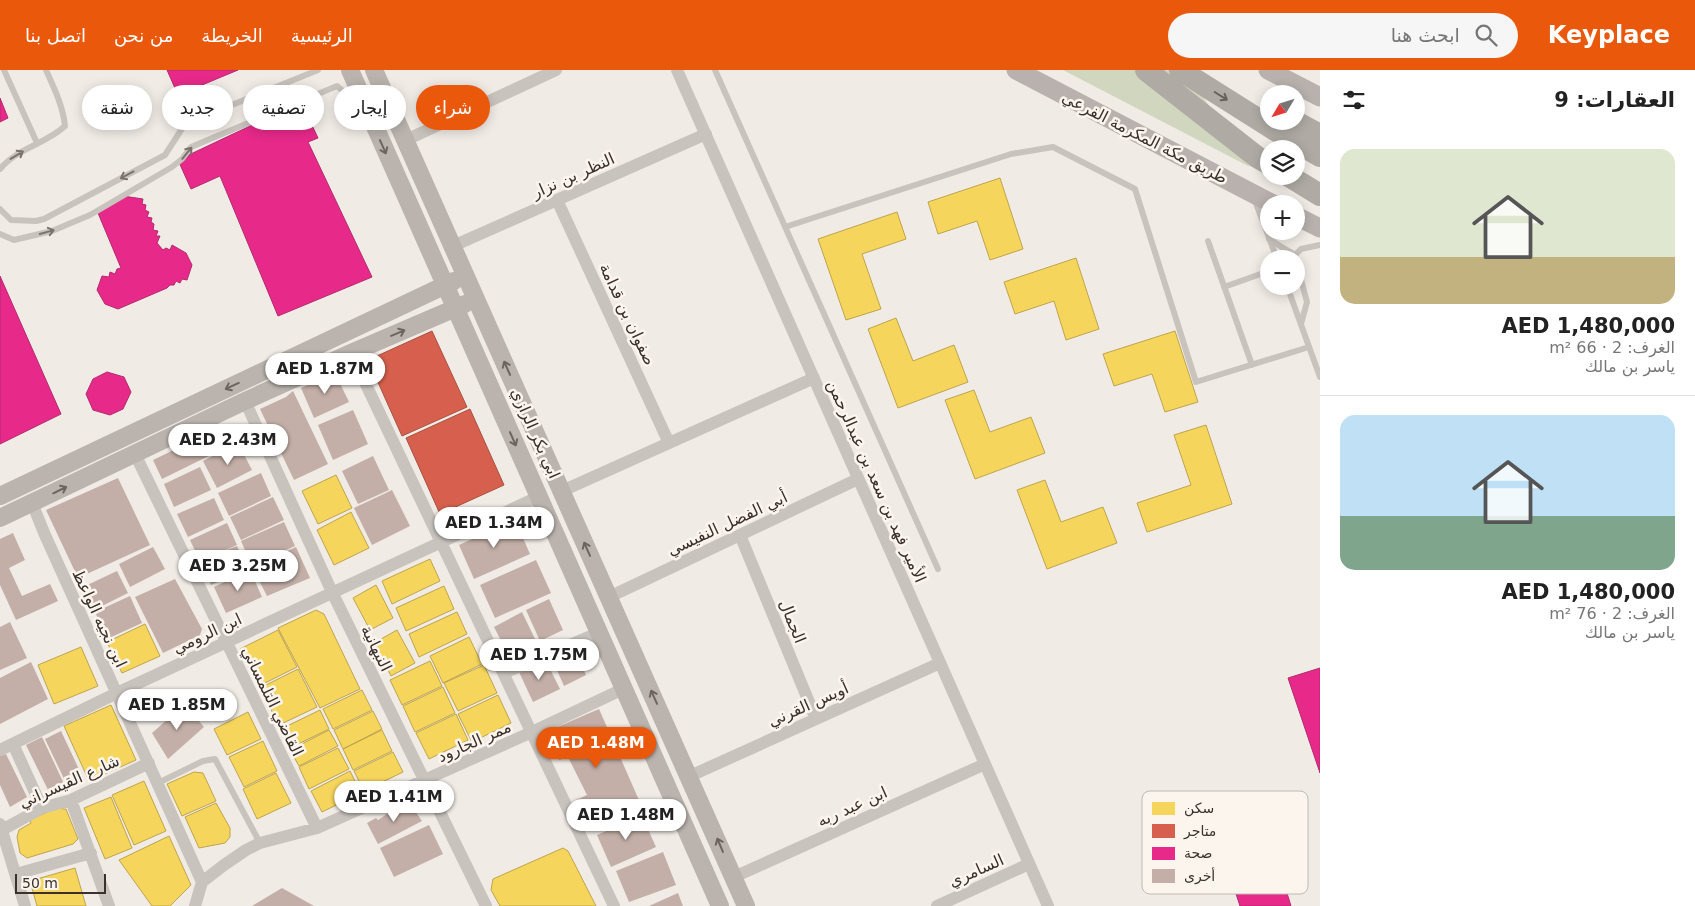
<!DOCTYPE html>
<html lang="ar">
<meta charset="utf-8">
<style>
:root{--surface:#fff;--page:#f6f6f6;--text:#222;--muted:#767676;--line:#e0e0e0;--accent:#ea580c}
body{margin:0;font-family:"DejaVu Sans",Cairo,sans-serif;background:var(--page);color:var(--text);direction:rtl;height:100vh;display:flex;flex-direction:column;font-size:19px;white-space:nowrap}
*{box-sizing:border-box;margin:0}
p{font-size:16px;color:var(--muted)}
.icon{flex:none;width:28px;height:28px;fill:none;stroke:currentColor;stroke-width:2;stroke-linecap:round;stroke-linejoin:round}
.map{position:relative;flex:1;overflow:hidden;direction:ltr}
.side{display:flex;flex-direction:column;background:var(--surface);width:375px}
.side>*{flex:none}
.hud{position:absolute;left:15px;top:15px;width:475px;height:45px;direction:rtl;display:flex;gap:10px}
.needle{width:32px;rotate:232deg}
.controls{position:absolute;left:1260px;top:15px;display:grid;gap:10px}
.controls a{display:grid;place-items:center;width:45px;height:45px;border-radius:50%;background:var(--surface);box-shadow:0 2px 12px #0003;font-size:25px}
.scale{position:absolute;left:15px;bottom:12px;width:91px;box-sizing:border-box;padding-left:5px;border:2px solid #3b302b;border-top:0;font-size:14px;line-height:18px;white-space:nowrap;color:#3b302b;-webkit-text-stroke:4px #fbf5ee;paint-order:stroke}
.price{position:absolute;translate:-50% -42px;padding:0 11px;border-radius:18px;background:#fff;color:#222;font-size:16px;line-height:32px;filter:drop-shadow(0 1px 2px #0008)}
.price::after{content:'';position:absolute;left:50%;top:30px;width:15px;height:11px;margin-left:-8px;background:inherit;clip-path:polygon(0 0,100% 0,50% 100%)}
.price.active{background:var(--accent);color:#fff}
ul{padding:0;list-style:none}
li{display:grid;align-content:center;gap:10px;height:265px;padding:0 20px}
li+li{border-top:1px solid var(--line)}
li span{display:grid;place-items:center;height:155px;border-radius:15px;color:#555}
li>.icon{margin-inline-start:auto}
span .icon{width:90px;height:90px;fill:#fffc;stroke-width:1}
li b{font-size:21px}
h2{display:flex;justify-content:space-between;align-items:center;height:60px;padding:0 20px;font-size:21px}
.tag{padding:0 18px;border-radius:22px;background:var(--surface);box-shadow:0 2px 12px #0003;font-size:18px;line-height:45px}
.tag.active{background:var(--accent);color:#fff}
header{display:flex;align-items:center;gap:30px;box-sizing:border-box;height:70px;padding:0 25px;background:var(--accent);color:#fff}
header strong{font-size:24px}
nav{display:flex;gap:28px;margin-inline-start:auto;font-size:18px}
.search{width:350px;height:45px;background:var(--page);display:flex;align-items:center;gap:12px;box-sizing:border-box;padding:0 18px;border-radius:28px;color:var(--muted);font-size:19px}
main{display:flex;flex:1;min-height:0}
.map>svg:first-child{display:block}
.green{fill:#d1d6bf}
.homes{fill:#f6d55c;stroke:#bea44d}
.shops{fill:#d6604d;stroke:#a85243}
.health{fill:#e7298a;stroke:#b32b6e}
.building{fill:#c3afa7}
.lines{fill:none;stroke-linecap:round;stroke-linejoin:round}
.lane{stroke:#c9c3be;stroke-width:6}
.street{stroke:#c9c3be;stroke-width:12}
.secondary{stroke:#bab3ae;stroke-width:18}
.primary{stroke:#b8b1ad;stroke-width:19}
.highway{stroke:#afaaa4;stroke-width:22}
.oneway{stroke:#69615b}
.oneway2{stroke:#6e645f}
.oneway3{stroke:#7b726d}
.labels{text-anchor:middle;stroke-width:5;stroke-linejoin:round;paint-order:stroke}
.street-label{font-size:16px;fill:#3b302b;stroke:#fbf5ee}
.key{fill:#fbf5ee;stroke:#c1bab4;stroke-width:1}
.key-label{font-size:14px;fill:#3b302b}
</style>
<header>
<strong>Keyplace</strong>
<div class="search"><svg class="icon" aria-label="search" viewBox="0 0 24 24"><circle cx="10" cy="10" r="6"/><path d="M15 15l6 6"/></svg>ابحث هنا</div>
<nav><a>الرئيسية</a><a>الخريطة</a><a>من نحن</a><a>اتصل بنا</a></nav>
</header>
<main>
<section class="side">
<h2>العقارات: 9<svg class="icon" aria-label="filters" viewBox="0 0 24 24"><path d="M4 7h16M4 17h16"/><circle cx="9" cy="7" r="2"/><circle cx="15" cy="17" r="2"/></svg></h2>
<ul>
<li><span style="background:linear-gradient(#dfe7d0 70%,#c2b280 0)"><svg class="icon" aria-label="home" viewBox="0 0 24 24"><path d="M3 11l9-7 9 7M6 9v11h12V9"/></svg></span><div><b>AED 1,480,000</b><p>الغرف: 2 · 66 m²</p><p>ياسر بن مالك</p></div></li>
<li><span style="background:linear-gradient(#bfe0f5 65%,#7fa58c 0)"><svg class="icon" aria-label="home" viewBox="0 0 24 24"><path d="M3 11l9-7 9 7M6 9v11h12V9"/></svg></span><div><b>AED 1,480,000</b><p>الغرف: 2 · 76 m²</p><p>ياسر بن مالك</p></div></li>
</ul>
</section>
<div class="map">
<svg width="1320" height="836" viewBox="0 0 1320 836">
<rect width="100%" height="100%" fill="#f0ebe5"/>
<path class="green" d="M1063 0H1185L1250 97Z"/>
<path class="homes" d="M1000 108 1023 179 990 190 977 151 938 164 928 132Z
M897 142 906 169 862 184 881 239 846 250 818 169Z
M1076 188 1099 259 1066 270 1054 231 1015 244 1004 212Z
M896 248 913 291 954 275 968 312 898 338 868 259Z
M1175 261 1198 332 1165 342 1152 304 1114 316 1103 284Z
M974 320 990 362 1031 347 1045 383 975 409 945 330Z
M1206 355 1232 434 1147 462 1137 433 1191 415 1174 365Z
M336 405 352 438 318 454 302 421Z
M1045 410 1061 452 1103 437 1117 473 1047 499 1017 420Z
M351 442 369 478 334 495 317 460Z
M430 489 440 511 392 534 382 511Z
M376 515 393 548 370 560 353 528Z
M444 516 454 539 406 561 396 538Z
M316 540 324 544 360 619 320 638 278 558Z
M457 542 467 564 419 587 409 564Z
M145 554 160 586 122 603 107 572Z
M278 560 297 597 259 616 240 579Z
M397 560 415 593 391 606 374 573Z
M469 567 482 594 443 613 430 586Z
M81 577 98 616 54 634 38 595Z
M430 591 442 616 402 635 390 610Z
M484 595 497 623 458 641 444 613Z
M298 599 317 637 279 655 260 618Z
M443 617 455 643 415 662 403 636Z
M362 620 372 640 333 659 323 639Z
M498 625 511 653 472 672 458 644Z
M111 635 136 690 89 711 64 656Z
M320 640 329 659 290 678 281 659Z
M373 641 382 659 343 679 334 660Z
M248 642 261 669 227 685 214 659Z
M456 644 468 670 429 689 416 663Z
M329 660 338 676 299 696 290 680Z
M382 660 392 681 353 700 343 679Z
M263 671 277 701 244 717 229 687Z
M338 678 349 699 309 719 299 697Z
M393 682 403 702 364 721 354 701Z
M350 701 361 723 322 742 311 721Z
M194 702 203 703 216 731 182 746 167 714Z
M276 703 291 733 257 749 243 719Z
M144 711 166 761 134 775 112 725Z
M111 727 132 778 105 789 84 738Z
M216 733 230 758V767L225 773 199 778 185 747Z
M58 737 63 739H66L78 769 73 774 27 788 20 783 17 767 19 760 31 753 30 750Z
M169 766 191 815 170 836H152L119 790Z
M563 778 568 781 596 836H500L491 820 493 809Z
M75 798 86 836H37L30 811Z"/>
<path class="shops" d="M432 261 467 337 402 366 368 290Z
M470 339 504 415 440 444 406 368Z"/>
<path class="health" d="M167 0H238L178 25Z
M0 28 8 48 0 52Z
M301 32 318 68 308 72 372 207 278 246 220 106 191 119 178 90Z
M123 126 143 129 142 134 146 135 145 140 149 142 147 147 152 148 151 152 154 154 153 160 158 161 156 166H160L157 173 163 180 166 178 170 180 172 175 186 183 192 195 187 210 182 209 180 213 176 211 174 215H170L167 218 118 239 105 234 97 220 102 206 109 207 110 202 115 204 117 199 121 198 98 143Z
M0 206 61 344 0 374Z
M107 302 124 307 131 322 123 339 110 345 93 340 86 324 93 309Z
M1320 598V703L1288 608Z
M1272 775 1291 836H1240L1225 790Z"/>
<path class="building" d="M335 303 349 332 314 348 301 318Z
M293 321 328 394 294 410 260 339 286 327Z
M353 340 368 374 333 390 318 355Z
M228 354 237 372 162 409 153 390Z
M238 373 252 400 217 418 203 391Z
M373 386 389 420 358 434 342 401Z
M200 397 211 420 174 437 164 414Z
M261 403 271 426 229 446 218 423Z
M118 408 150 475 78 508 46 440Z
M392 420 410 456 372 475 354 438Z
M273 427 284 450 241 470 230 447Z
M214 428 224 450 188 467 177 444Z
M515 450 530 484 474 509 459 475Z
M284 452 295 476 252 496 241 471Z
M227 453 237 475 217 484 237 476 248 499 211 515 190 470Z
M13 463 25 490 9 498 22 526 50 514 58 531 16 550 0 515V469Z
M153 477 165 499 130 517 119 494Z
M296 477 310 508 267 526 252 497Z
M536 490 551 523 495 548 480 515Z
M250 500 262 527 226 543 214 517Z
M117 501 128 523 92 541 81 518Z
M175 509 202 559 200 565 163 583 135 527Z
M130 526 142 553 107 569 95 542Z
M549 529 563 560 540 571 526 540Z
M522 542 535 569 507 582 494 557Z
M10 552 27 588 0 600V557Z
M574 578 586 605 564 616 552 589Z
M545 589 560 619 533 632 519 602Z
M31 592 48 629 0 654V608Z
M185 634 204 657 168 689 152 663Z
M599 639 642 737 591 760 576 730 587 725 568 687 559 690 548 661Z
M61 661 84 710 68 717 45 669Z
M42 667 65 716 50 724 26 675Z
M6 684 27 727 10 737 0 715V686Z
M403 733 408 740 413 738 422 751 378 774 367 753 376 748 378 750 387 744 385 740Z
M642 746 656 777 611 797 597 765Z
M429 755 443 784 394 807 380 778Z
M663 782 676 815 629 832 616 801Z
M282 818 314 836H252Z
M678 823 683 836H649Z"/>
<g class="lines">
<path class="lane" d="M4 0 37 73
M715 0 938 499
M0 99C17 78 46 74 65 56 63 36 54 18 46 0
M1254 128 1277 189
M0 139 11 150 36 151 44 149 165 85 185 54 318 0
M785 157 1011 84 1053 77 1135 119 1196 312 1309 277
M0 164 14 170 52 161 90 145 172 97 182 89 191 77 337 16 359 35
M1269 169 1295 185
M1208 171 1252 295
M1296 189 1295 185 1301 179 1320 175
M1296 191 1307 232 1301 254
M1287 216 1320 307
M1224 217 1269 201
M158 713 203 691 215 689 260 773"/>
<path class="street" d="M677 0 1048 836
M406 70 556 0
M557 130 669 373
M453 176 706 64
M351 283 614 836
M245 331 332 522 486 836
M135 384 317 758
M562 421 814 308
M32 433 45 465 202 812
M740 465 816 649
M609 527 858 409
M504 603 598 563
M13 674 42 738
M0 680 117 623 538 427
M690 706 940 593
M71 730 109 836
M0 754 25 836
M2 760 42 738 71 730 149 693
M16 804 91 783
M734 807 985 694
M202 812 224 795 246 780 260 773 317 758 532 662 623 619
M195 836 202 812
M937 836 1029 794"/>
<path class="secondary" d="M350 0 720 836
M374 0 746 836
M0 426 454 211
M0 448 245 331 351 283 465 234"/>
<path class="primary" d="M1016 0 1273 134
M1268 0 1320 27
M1296 146 1320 158"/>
<path class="highway" d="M1146 0 1257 87 1269 94
M1180 0 1275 60 1320 86
M1294 51 1320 65
M1289 106 1320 125"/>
</g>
<defs><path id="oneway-shaft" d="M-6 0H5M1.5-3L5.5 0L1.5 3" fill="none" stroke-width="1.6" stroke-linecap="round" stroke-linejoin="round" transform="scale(1.25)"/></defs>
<use class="oneway" href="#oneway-shaft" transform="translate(1221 26) rotate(32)"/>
<g class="oneway2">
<use href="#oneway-shaft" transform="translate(383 77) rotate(66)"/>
<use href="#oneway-shaft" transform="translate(398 263) rotate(-23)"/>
<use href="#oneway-shaft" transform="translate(507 298) rotate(-114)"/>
<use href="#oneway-shaft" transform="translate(232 316) rotate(155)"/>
<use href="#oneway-shaft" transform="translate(513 369) rotate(66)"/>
<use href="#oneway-shaft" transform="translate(60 420) rotate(-26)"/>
<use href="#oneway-shaft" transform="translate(587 479) rotate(-114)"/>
<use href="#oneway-shaft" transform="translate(654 627) rotate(-114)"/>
<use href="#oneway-shaft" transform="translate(720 775) rotate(-113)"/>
</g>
<g class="oneway3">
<use href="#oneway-shaft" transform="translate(187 83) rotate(-51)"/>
<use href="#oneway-shaft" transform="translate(17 85) rotate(-31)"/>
<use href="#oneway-shaft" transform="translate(127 105) rotate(152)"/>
<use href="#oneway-shaft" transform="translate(47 162) rotate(-15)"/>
</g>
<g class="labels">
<g class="street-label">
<text transform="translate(1145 67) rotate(27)" y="6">طريق مكة المكرمة الفرعي</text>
<text transform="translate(573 105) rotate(-24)" y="6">النظر بن نزار</text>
<text transform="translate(628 244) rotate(65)" y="6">صفوان بن قدامة</text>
<text transform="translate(536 363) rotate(66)" y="6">ابي بكر الرازي</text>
<text transform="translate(877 411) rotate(66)" y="6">الأمير فهد بن سعد بن عبدالرحمن</text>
<text transform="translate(727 453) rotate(-25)" y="6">أبي الفضل النفيسي</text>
<text transform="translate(100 548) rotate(65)" y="6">ابن نجيه الواعظ</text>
<text transform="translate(793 551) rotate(68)" y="6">الجمال</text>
<text transform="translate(207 563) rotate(-25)" y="6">ابن الرومي</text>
<text transform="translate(377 578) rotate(64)" y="6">النبهانية</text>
<text transform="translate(273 631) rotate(64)" y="6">القاضي التلمساني</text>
<text transform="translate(808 634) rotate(-24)" y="6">أويس القرني</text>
<text transform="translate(474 671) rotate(-24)" y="6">ممر الجارود</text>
<text transform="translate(69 711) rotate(-24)" y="6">شارع القيسراني</text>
<text transform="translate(852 736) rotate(-24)" y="6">ابن عبد ربه</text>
<text transform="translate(976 800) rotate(-24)" y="6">السامري</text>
</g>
</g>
<rect x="1142" y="721" width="166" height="103" rx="8" class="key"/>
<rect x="1152" y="732" width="23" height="13" fill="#f6d55c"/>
<rect x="1152" y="754" width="23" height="14" fill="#d6604d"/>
<rect x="1152" y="777" width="23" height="13" fill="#e7298a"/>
<rect x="1152" y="799" width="23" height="14" fill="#c3afa7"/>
<g class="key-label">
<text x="1184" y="743">سكن</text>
<text x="1184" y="766">متاجر</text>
<text x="1184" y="788">صحة</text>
<text x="1184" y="811">أخرى</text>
</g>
</svg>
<div class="controls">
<a><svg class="needle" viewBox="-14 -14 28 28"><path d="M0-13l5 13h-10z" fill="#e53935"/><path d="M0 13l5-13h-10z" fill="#767676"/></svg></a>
<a><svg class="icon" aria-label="layers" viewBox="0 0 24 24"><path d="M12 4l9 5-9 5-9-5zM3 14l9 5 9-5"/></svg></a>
<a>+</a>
<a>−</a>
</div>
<div class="scale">50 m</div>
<b class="price" style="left:325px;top:325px">AED 1.87M</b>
<b class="price" style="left:228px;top:396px">AED 2.43M</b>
<b class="price" style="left:494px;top:479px">AED 1.34M</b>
<b class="price" style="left:238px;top:522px">AED 3.25M</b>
<b class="price" style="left:539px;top:611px">AED 1.75M</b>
<b class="price" style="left:177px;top:661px">AED 1.85M</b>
<b class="price active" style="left:596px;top:699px">AED 1.48M</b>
<b class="price" style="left:394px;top:753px">AED 1.41M</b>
<b class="price" style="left:626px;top:771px">AED 1.48M</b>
<div class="hud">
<a class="tag active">شراء</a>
<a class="tag">إيجار</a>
<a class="tag">تصفية</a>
<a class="tag">جديد</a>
<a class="tag">شقة</a>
</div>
</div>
</main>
